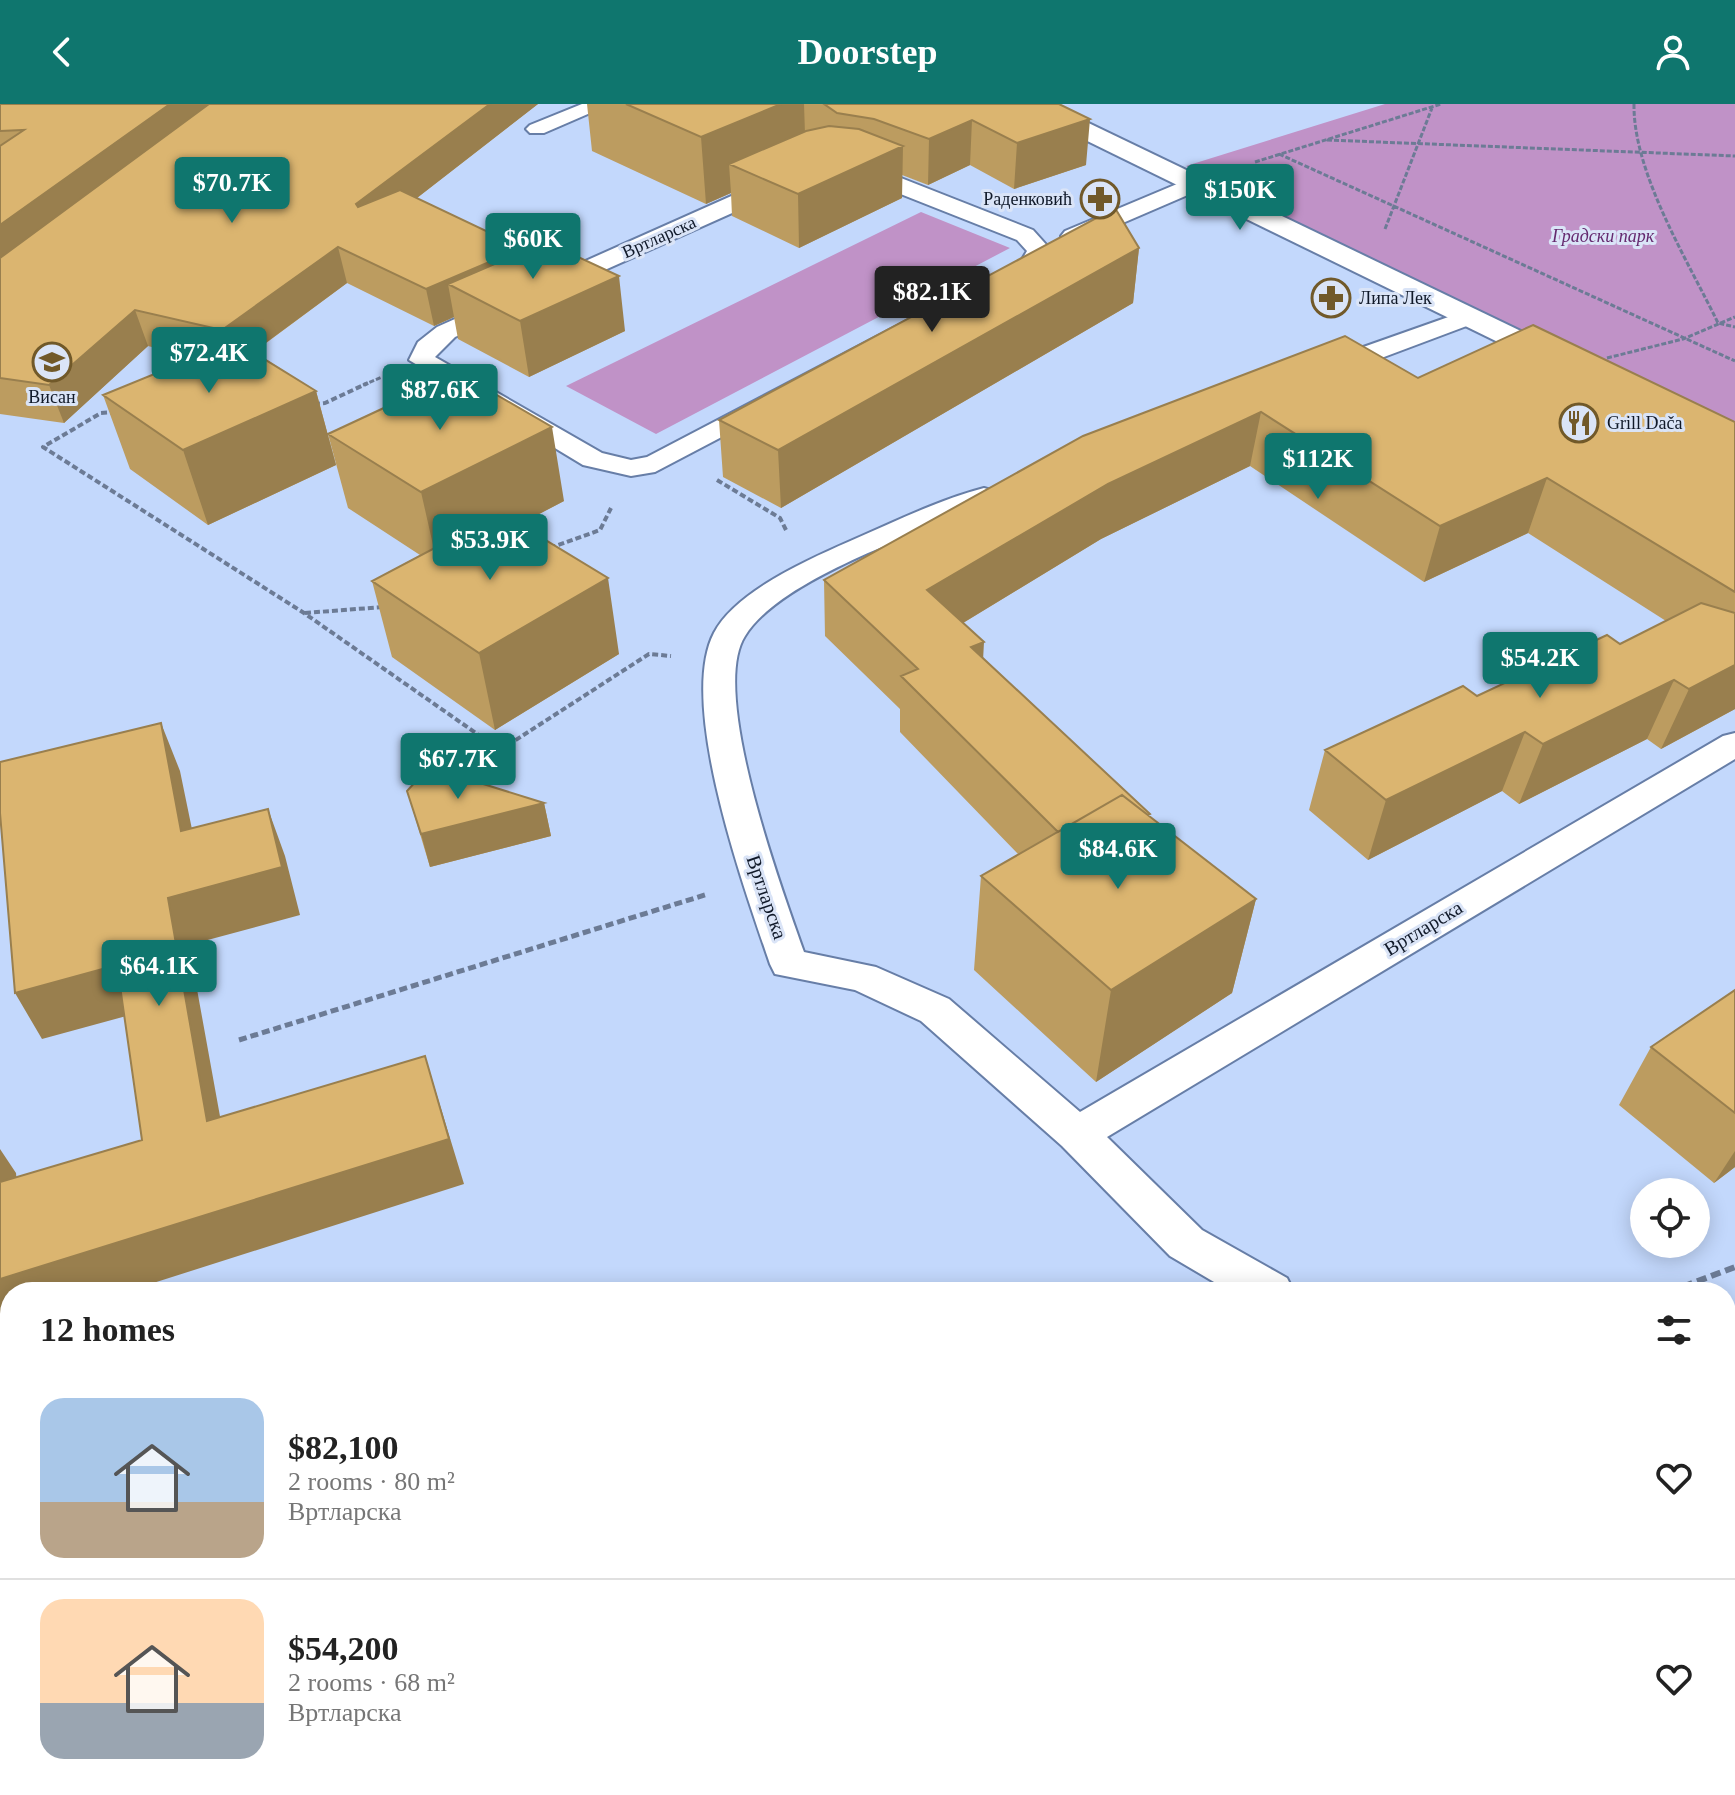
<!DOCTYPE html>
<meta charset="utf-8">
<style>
:root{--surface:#fff;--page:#f2f2f2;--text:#222;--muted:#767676;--line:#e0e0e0;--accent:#0f766e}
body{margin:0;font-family:"Times New Roman",serif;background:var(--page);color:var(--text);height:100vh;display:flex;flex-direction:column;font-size:30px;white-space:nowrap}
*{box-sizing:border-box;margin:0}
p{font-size:26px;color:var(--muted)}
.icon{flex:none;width:44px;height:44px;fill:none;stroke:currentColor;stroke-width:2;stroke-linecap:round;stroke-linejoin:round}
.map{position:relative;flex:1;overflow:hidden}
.panel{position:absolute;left:0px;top:1178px;width:1736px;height:514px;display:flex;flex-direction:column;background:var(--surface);border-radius:32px 32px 0 0;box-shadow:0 4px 20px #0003}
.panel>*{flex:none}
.fabs{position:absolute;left:1630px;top:1074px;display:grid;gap:16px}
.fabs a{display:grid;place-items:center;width:80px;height:80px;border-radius:50%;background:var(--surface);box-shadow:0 4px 20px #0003;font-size:40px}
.price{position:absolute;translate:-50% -68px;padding:0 18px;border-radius:8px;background:var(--accent);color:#fff;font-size:26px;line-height:52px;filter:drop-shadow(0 2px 4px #0008)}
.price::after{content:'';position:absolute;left:50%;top:48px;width:24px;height:18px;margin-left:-12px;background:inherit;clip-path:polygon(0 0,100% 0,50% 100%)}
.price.selected{background:#222;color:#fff}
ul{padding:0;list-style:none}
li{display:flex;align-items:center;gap:24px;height:200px;padding:0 40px}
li+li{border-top:2px solid var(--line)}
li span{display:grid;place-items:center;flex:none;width:224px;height:160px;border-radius:24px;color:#555}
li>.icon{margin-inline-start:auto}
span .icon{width:96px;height:96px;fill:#fffc;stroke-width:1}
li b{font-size:34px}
h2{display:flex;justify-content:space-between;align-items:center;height:96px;padding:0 40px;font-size:34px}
header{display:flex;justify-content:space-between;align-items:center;height:104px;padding:0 40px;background:var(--accent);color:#fff;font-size:36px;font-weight:800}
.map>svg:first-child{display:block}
.green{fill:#c092c7}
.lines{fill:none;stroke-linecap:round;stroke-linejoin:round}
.lane-casing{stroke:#677ea7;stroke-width:4}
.street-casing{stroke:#677ea7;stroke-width:4}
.secondary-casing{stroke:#677ea7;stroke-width:4}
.path-far3{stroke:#6c7b95;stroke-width:3;stroke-dasharray:5 2;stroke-linecap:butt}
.path-far2{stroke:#6c7b95;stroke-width:4;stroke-dasharray:6 3;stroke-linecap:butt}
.path-far1{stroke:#6c7b95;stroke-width:5;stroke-dasharray:8 4;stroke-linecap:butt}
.path{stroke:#6c7b95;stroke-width:6;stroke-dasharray:10 5;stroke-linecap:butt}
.lane{fill:#fff;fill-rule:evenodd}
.street{fill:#fff;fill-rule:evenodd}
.secondary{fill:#fff;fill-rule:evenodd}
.wall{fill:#bc9c60}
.shaded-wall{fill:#997f4e}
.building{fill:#dbb570;stroke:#997f4e;stroke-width:2}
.labels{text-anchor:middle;stroke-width:6;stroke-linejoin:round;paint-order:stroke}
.far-poi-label{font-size:18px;fill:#101929;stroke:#dae4f7;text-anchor:start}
.far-park-label{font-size:18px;font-style:italic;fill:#65296f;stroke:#dae4f7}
.far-street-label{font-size:18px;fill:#101929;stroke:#dae4f7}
.street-label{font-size:20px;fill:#101929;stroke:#dae4f7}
</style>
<header><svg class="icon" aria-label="back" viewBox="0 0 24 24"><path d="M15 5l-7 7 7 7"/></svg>Doorstep<svg class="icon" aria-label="person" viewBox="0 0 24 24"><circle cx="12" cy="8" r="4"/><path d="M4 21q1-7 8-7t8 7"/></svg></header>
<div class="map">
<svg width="1735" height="1691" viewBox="0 0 1735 1691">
<rect width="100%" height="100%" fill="#c3d8fc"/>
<path class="green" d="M1385 0H1735V343L1354 157 1186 62Z
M921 108 1010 144 656 330 566 282Z"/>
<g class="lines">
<g class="lane-casing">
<path id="lane" d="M582 0H611L544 29H530L526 25 530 21Z
M830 56 873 63 1033 126 1051 146 1038 167 655 368 631 372 583 361 409 256 418 238 437 223 790 66ZM830 70 860 74 1017 136 1027 147 1021 157 647 353 631 356 602 349 435 253 455 233 806 76Z
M1196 72 1207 79 1204 84 1081 137 1073 139 1061 132 1065 127Z
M1471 205 1483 212 1480 217 1336 271 1327 273 1314 265 1318 259Z
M984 384 994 387 998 393 994 399C930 425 781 473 745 532 709 588 782 786 804 848L876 863 949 895 1080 1008 1723 632 1735 629V655L1107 1033 1202 1126 1287 1174 1294 1188H1231L1170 1152 1062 1042 921 917 855 886 775 870 770 860C745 786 677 600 714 529 735 488 807 456 848 438 892 419 938 396 984 384Z"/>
</g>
<g class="street-casing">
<path id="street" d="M1726 1448 1735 1451V1511L1726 1508Z
M1375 1682H1439L1437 1691H1373Z"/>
</g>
<g class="secondary-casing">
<path id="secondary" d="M1018 0H1049L1575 253 1579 259 1575 265H1553L1022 5Z"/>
</g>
<path class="path-far3" d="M1634 0C1633 69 1688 157 1718 219L1735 223
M1327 36 1735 52
M1279 50 1735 257
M1255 58 1441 0
M1385 125 1432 4
M1607 254 1683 235 1735 213
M363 281 382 273"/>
<path class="path-far2" d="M314 300 325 299 368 279
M116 308 101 309 43 343 304 509 493 641
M717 376 780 414 787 428
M550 444 600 426 611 404
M305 509 383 503
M508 641 649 550 671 552"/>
<path class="path-far1" d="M490 639 500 646 511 639
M239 936 708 790"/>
<path class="path" d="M1669 1188 1735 1163"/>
<use href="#lane" class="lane"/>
<use href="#street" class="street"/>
<use href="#secondary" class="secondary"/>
</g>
<path class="wall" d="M0 0H538L417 94 522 144 523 148 625 227 529 273 458 235 454 213 434 222 347 179 254 248 316 287 336 361 208 421 130 365 103 291 193 254 148 242 64 319 0 310Z
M587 0H1059L1086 61 1014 85 970 61 928 81 902 71V94L799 144 732 112 731 89 706 100 592 47Z
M1139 144 1133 199 781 404 723 373 719 316Z
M1418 274 1735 318V605L1661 645 1647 635 1519 700 1502 687 1368 756 1309 706 1325 646 1620 540 1666 517 1528 429 1424 478 1250 362 1101 435 963 519 983 554 1149 712 1256 795 1232 889 1096 978 974 866 981 772 1018 750 900 628V605L825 532 824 476 1083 332Z
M328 330 564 397 520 420 619 550 495 626 392 553 372 477 420 451 348 404Z
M407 687 544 699 551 732 430 763Z
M1735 886V1063L1714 1079 1619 1001 1651 943Z
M1726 1515 1735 1519V1684L1726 1680Z"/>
<path class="shaded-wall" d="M170 0H225L0 167V121Z
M490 0H538L364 135 356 100Z
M781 0H804L806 60H729L731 89 706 100 701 33Z
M1090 15 1086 61 1014 85 1017 39Z
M972 16 970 61 928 81 929 35Z
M903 42 902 94 799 144 798 90Z
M338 143 347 179 233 263 222 226Z
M522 144 528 179 448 180 454 213 434 222 426 185Z
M1139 144 1133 199 781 404 778 346Z
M619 172 625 227 529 273 520 217Z
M135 206 148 242 64 319 49 281Z
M316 287 336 361 208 421 183 346Z
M1261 308 1250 362 1101 435 925 542 927 486 1108 380Z
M552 323 564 397 438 463 421 388Z
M1547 374 1528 429 1424 478 1440 422Z
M608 474 619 550 495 626 479 549Z
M984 538 981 594 971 543Z
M1735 561V605L1661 645 1689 585Z
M1674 576 1647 635 1519 700 1543 640Z
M161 619 180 667 202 774 181 727Z
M1525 628 1502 687 1368 756 1386 696Z
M544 699 551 732 430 763 421 730Z
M268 705 285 752 300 811 189 841 229 1062 207 1017 168 794Z
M1256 795 1232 889 1096 978 1111 886Z
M117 861 141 908 42 935 15 889Z
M425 952 464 1080 125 1188H10V1303L0 1306V1175Z
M0 1045 16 1069 21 1126 0 1096Z
M1735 1047V1063L1714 1079Z
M632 1682H639L642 1691H628Z"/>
<path class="building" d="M0 0H170L0 121V42L24 26 0 27Z
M209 0H490L356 100 358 103 400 86 522 144 426 185 338 143 222 226 135 206 49 281 0 274V154Z
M626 0H781L701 33Z
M824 0H1059L1090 15 1017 39 972 16 929 35 874 15 837 9Z
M829 22 859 25 903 42 798 90 729 60 806 27Z
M1115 104 1139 144 778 346 719 316Z
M546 138 619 172 520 217 448 180Z
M1533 221 1735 318V488L1547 374 1440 422 1261 308 1108 380 927 486 984 538 971 543 1150 710 1148 711 1122 691 1058 728 901 572 918 565 824 476 1083 332 1345 232 1418 274Z
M235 237 316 287 183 346 103 291Z
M459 269 552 323 421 388 328 330Z
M501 409 608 474 479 549 372 477Z
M1701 499 1735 509V561L1689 585 1674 576 1543 640 1525 628 1386 696 1325 646 1463 582 1477 592 1607 531 1620 540Z
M161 619 181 727 268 705 282 763 168 794 207 1017 425 952 449 1035 0 1175V1078L142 1036 117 861 15 889 0 709V658Z
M429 663 544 699 421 730 407 687Z
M1122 691 1256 795 1111 886 981 772Z
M1735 886V1009L1651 943Z
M0 1446 10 1452V1682H632L628 1691H0Z
M1726 1515 1735 1519V1650L1726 1645Z"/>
<defs>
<g id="pharmacy-ring" transform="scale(2)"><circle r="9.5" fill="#dae4f7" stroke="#715929" stroke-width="1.5"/><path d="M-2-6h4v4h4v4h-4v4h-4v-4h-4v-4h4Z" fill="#715929"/></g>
<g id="school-ring" transform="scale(2)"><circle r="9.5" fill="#dae4f7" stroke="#715929" stroke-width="1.5"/><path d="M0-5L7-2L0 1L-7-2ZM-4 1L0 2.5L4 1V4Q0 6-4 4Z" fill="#715929"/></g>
<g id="restaurant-ring" transform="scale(2)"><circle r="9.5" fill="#dae4f7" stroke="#715929" stroke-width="1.5"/><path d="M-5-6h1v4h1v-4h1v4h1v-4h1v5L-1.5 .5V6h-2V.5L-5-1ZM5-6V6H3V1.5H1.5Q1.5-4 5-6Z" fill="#715929"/></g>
</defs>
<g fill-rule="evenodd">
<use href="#pharmacy-ring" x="1100" y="95"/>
<use href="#pharmacy-ring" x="1331" y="194"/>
<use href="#school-ring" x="52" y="258"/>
<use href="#restaurant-ring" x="1579" y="319"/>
</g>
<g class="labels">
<g class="far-poi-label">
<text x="1072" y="101" text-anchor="end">Раденковић</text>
<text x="1359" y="200">Липа Лек</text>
<text x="52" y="299" text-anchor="middle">Висан</text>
<text x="1607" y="325">Grill Dača</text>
</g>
<g class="far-park-label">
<text x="1603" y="138">Градски парк</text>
</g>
<g class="far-street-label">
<text transform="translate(659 133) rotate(-24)" y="6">Вртларска</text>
</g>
<g class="street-label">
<text transform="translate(767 793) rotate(71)" y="7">Вртларска</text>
<text transform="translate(1423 824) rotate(-31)" y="7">Вртларска</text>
</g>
</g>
</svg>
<div class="fabs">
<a><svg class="icon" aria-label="locate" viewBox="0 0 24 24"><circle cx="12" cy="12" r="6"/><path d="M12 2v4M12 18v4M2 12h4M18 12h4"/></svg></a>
</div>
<b class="price" style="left:232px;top:121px">$70.7K</b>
<b class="price" style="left:1240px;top:128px">$150K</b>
<b class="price" style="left:533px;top:177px">$60K</b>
<b class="price selected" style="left:932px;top:230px">$82.1K</b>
<b class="price" style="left:209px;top:291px">$72.4K</b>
<b class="price" style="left:440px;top:328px">$87.6K</b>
<b class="price" style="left:1318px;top:397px">$112K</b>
<b class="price" style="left:490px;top:478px">$53.9K</b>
<b class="price" style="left:1540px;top:596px">$54.2K</b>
<b class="price" style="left:458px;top:697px">$67.7K</b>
<b class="price" style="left:1118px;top:787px">$84.6K</b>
<b class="price" style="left:159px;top:904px">$64.1K</b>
<section class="panel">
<h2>12 homes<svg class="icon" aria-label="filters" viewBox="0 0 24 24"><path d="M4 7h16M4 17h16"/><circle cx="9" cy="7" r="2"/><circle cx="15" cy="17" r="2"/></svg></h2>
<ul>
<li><span style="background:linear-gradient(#a9c7e8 65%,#b9a48a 0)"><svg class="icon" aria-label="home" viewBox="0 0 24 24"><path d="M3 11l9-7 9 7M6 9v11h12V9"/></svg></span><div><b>$82,100</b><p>2 rooms · 80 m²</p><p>Вртларска</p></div><svg class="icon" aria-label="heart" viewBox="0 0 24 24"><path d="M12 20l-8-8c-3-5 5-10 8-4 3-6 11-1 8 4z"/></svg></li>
<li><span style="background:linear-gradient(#ffd9b3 65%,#9aa5b1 0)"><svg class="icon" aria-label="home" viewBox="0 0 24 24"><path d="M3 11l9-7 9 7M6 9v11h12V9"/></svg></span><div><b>$54,200</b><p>2 rooms · 68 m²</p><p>Вртларска</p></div><svg class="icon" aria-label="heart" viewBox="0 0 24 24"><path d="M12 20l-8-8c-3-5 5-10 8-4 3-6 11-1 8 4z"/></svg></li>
</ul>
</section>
</div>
